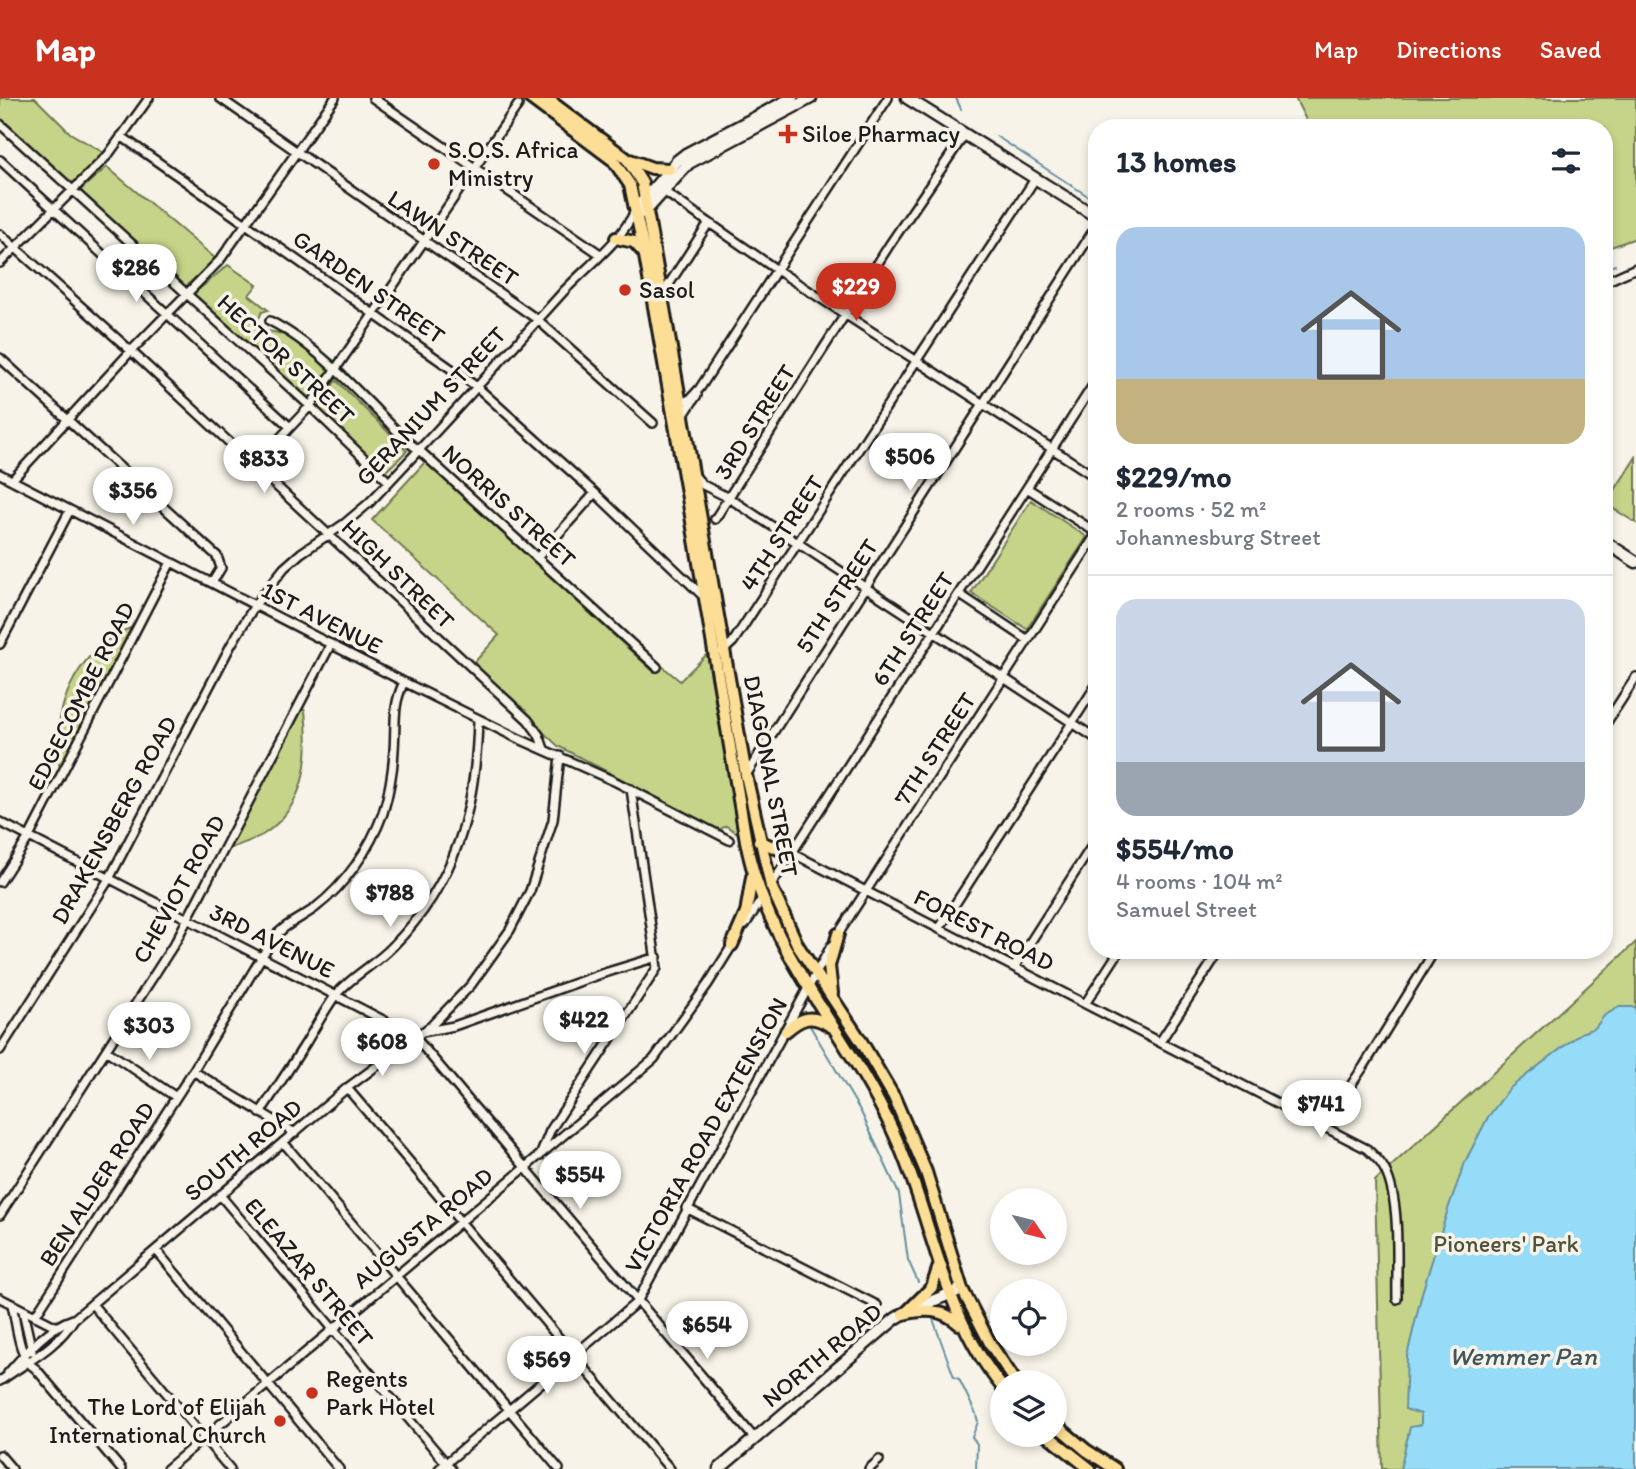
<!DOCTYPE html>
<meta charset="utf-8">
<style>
:root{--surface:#fff;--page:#f6f6f7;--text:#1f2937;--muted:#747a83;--line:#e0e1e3;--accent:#c8321e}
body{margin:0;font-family:Itim,sans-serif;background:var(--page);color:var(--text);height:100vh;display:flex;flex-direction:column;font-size:26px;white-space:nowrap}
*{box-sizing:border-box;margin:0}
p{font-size:23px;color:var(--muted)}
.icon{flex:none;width:38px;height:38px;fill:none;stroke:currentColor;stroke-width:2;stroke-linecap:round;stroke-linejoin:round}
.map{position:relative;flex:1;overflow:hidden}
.side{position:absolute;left:1088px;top:21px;width:525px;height:840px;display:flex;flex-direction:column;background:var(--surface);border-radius:28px;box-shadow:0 4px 10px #0003}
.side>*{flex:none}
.needle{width:46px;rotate:125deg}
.controls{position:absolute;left:990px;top:1090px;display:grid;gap:14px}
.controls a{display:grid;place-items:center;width:77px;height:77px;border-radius:50%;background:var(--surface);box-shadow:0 4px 10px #0003;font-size:35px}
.price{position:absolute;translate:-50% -60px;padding:0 16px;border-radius:24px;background:#fff;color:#222;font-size:23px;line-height:46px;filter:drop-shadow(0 2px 4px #0008)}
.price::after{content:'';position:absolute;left:50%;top:42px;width:21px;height:16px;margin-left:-10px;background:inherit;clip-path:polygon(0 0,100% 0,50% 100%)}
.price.selected{background:var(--accent);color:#fff}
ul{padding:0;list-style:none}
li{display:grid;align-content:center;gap:14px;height:371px;padding:0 28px}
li+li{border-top:2px solid var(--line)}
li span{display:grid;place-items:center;height:217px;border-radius:21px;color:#555}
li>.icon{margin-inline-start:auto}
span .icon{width:126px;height:126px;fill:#fffc;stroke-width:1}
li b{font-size:30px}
h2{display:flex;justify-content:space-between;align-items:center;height:84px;padding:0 28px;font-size:30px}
header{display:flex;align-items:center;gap:42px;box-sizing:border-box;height:98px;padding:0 35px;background:var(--accent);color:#fff}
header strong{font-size:33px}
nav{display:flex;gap:38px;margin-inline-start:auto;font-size:24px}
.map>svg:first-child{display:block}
.green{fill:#c5d488;stroke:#707852;stroke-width:2}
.water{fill:#96dcf8;stroke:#658fa0;stroke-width:2}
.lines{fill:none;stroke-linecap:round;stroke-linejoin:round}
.stream{stroke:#658fa0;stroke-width:2}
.street-casing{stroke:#1c1c1c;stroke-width:12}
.secondary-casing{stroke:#1c1c1c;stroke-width:15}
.primary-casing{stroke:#1c1c1c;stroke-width:16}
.street{stroke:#f7f3e8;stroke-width:7}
.secondary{stroke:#f7f3e8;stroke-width:10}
.primary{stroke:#fdde96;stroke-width:10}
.poi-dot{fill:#c8321e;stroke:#f7f3e8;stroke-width:2.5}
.labels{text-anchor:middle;stroke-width:7;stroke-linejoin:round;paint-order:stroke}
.poi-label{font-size:24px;fill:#1c1c1c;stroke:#f7f3e8;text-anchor:start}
.street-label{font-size:24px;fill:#1c1c1c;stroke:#f7f3e8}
.park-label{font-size:24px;fill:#4f533c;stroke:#f7f3e8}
.water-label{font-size:26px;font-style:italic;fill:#41565e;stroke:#f7f3e8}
</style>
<header>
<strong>Map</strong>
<nav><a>Map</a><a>Directions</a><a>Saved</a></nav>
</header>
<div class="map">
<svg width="1636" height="1371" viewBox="0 0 1636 1371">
<rect width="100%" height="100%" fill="#f7f3e8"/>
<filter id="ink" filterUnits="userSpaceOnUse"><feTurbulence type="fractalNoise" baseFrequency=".0143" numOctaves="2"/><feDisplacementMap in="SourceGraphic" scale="14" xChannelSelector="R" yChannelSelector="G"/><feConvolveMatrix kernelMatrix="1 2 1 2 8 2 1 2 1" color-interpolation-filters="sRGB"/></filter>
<g filter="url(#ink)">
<path class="green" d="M0 0H35L70 35 104 55 72 87 0 21Z
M1295 0H1636V140L1605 151V30H1310Z
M107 69 216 161 184 190 79 93Z
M228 167 257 187 249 197 268 212 262 214 257 224C263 236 271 232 281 236 299 242 315 259 328 272L308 303 192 197Z
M336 282 407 353 384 375 317 311Z
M1636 359V425L1606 406Z
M425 364 654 574 662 568 680 583 707 556 739 736 726 728 719 732 558 648 472 567 499 537 372 422Z
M1031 402 1087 439 1027 531 971 495Z
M133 529 61 671C56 661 57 650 58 639 60 591 88 545 133 529Z
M301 611 305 612C310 659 307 707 264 736 254 742 240 746 229 751Z
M1636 844V1371H1382L1375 1083Z"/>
<path class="water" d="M1619 909H1636V1371H1400L1410 1329 1421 1327V1316L1405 1311 1407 1258 1422 1195 1449 1108 1466 1062 1488 1019 1510 990 1581 935 1595 930 1604 918Z"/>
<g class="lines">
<path class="stream" d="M956 0 961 11
M996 38 1097 104
M1605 171 1615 167
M810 928 861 1014 899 1096 908 1162 918 1184
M933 1221 954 1279 959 1281 976 1316 978 1324 972 1339 977 1346 976 1371"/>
<g class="street-casing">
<path id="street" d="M220 0 538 222 653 325
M373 0 600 156
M0 26 310 308 389 384
M121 38 477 289 595 395 704 499
M0 62 290 329
M662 92 777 172 1097 380
M0 136 131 253 528 622 539 637 544 651
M0 165 108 57 149 0
M1605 184 1636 170
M662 197 708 126
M270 223C321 249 367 304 408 344L420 353 657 569
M0 260 217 458 221 470 212 485
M678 306 690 301 700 290 888 0
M683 318 697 297
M254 368 310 308 518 7
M0 376 404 584 517 640 614 683 729 742
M695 378 703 387 729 400 1097 641
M12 382 131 253 220 162 335 0
M1027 390 1097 435
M715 421 890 146 965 36
M537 460 595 395
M959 496 1028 542
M0 546 70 412
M722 554 733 544 1035 81
M1605 627 1636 579
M746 677 1097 127
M0 724 414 938 755 1341
M792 755 1367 1051C1372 1056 1378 1061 1382 1067 1402 1097 1396 1165 1397 1201
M0 784 29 739 171 464
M770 789 1097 281
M745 827 763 799
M939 831 1097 586
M837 838 1097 435
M1015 868 1097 740
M1085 906 1120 852
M422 934 454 928 601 876 657 859
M1160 944 1220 852
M0 952 109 781 231 547 255 507 284 470 301 455 344 426 369 405C435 336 500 264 564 193 587 169 621 143 635 113
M107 953 176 999
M193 973 295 1035
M347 990 670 1371
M260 1015C276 991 292 967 307 943 316 928 325 912 335 898 351 878 375 867 392 849 457 784 476 710 478 621
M1324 1027 1364 968 1435 852
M283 1044 559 1371
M540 1058 550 1033 657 870 631 691
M220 1097 451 1371
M686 1110 877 1207
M0 1117 176 843 331 546
M156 1152 339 1371
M0 1200 57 1229
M92 1206 230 1371
M12 1207C17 1227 18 1260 36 1271L121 1371
M23 1213 32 1253
M35 1218 193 973 272 842C283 827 300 821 315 810 345 787 370 751 383 715 389 695 393 673 394 652 396 626 392 608 404 584
M8 1275C25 1256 48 1229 73 1221
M0 1283C26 1264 57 1250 74 1221L347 990 432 927 471 887 510 832 530 793 553 722 560 658
M0 1357 12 1371
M167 1371 654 961 708 886 733 846
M439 1371 637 1204 831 848
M869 1371 879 1362"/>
</g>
<g class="secondary-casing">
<path id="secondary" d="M907 0 1097 119
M636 111 677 63 686 56 792 0
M644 115 689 65 811 0
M1605 444 1636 464
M719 1371 895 1221 908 1213 962 1191"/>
</g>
<g class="primary-casing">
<path id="primary" d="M530 0 613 62 630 87 645 158 689 406 746 743C767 854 846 932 892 1031 933 1118 940 1213 1003 1290
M546 0 627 61 642 85 746 677 771 788 798 848 861 943 894 999 926 1074 962 1191 991 1247 1016 1284
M630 62 652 70 669 71
M616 140 634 144 644 155
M759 743 778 751 792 755
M732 847 746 815 752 779
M832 895 829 868 838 836
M786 933C801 920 812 915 830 928
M908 1213 932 1189 939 1168
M903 1216C925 1211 941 1210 959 1226
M1055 1326 1086 1352 1115 1371
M1047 1337 1090 1371"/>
</g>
<use href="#street" class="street"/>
<use href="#secondary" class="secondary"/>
<use href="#primary" class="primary"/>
</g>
</g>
<g class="poi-dot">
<path d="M784.5 25.5h7v7h7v7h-7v7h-7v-7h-7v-7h7z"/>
<circle cx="434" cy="66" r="7"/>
<circle cx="625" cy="192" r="7"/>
<circle cx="312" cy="1295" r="7"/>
<circle cx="280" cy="1323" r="7"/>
</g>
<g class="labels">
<g class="poi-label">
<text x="802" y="44">Siloe Pharmacy</text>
<text x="448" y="60">S.O.S. Africa<tspan x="448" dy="28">Ministry</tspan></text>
<text x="639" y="200">Sasol</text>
<text x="326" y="1289">Regents<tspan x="326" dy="28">Park Hotel</tspan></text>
<text x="266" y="1317" text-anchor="end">The Lord of Elijah<tspan x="266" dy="28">International Church</tspan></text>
</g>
<g class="street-label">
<text transform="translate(453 140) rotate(34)" y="8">LAWN STREET</text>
<text transform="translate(369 189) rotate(35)" y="8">GARDEN STREET</text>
<text transform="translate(286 261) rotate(43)" y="8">HECTOR STREET</text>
<text transform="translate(431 308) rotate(-47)" y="8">GERANIUM STREET</text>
<text transform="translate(755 324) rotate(-58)" y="8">3RD STREET</text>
<text transform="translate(509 408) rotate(42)" y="8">NORRIS STREET</text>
<text transform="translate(782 435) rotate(-57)" y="8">4TH STREET</text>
<text transform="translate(398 476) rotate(44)" y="8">HIGH STREET</text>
<text transform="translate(837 498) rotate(-57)" y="8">5TH STREET</text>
<text transform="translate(322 520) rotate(27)" y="8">1ST AVENUE</text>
<text transform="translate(913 531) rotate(-57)" y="8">6TH STREET</text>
<text transform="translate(81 598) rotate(-63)" y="8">EDGECOMBE ROAD</text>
<text transform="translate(935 651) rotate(-57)" y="8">7TH STREET</text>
<text transform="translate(771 678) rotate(79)" y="8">DIAGONAL STREET</text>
<text transform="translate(114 722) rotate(-61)" y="8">DRAKENSBERG ROAD</text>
<text transform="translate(179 791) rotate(-61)" y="8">CHEVIOT ROAD</text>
<text transform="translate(984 832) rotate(27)" y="8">FOREST ROAD</text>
<text transform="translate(272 843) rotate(27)" y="8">3RD AVENUE</text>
<text transform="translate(706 1037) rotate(-61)" y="8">VICTORIA ROAD EXTENSION</text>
<text transform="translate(243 1052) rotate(-40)" y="8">SOUTH ROAD</text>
<text transform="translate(97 1086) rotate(-57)" y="8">BEN ALDER ROAD</text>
<text transform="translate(423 1130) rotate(-40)" y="8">AUGUSTA ROAD</text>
<text transform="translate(309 1174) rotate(50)" y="8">ELEAZAR STREET</text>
<text transform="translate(822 1257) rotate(-40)" y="8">NORTH ROAD</text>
</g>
<g class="park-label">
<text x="1506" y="1154">Pioneers' Park</text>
</g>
<g class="water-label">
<text x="1523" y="1267">Wemmer Pan</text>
</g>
</g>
</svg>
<div class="controls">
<a><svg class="needle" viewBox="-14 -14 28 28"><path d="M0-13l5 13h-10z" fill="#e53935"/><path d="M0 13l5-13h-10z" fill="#747a83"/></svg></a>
<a><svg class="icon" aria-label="locate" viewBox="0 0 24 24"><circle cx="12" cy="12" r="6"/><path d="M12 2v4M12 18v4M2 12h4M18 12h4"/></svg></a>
<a><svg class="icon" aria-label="layers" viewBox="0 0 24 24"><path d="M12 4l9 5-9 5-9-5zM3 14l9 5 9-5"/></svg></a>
</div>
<b class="price" style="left:136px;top:206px">$286</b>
<b class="price selected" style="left:856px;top:225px">$229</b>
<b class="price" style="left:910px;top:395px">$506</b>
<b class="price" style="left:264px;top:397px">$833</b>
<b class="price" style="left:133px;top:429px">$356</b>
<b class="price" style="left:390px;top:831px">$788</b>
<b class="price" style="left:584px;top:958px">$422</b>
<b class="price" style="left:149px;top:964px">$303</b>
<b class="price" style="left:382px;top:980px">$608</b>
<b class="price" style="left:1321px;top:1042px">$741</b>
<b class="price" style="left:580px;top:1113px">$554</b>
<b class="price" style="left:707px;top:1263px">$654</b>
<b class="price" style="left:547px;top:1298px">$569</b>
<section class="side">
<h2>13 homes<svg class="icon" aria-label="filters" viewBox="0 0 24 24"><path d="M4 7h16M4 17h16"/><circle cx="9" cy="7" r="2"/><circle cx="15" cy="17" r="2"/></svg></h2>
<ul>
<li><span style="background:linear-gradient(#a9c7e8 70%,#c2b280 0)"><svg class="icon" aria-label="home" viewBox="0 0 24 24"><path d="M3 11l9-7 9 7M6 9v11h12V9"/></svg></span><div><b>$229/mo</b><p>2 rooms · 52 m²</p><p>Johannesburg Street</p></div></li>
<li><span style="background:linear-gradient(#c9d6e8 75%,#9aa5b1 0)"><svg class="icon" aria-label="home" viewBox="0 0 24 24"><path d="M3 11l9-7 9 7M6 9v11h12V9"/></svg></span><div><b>$554/mo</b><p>4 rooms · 104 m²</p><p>Samuel Street</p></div></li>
</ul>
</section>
</div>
